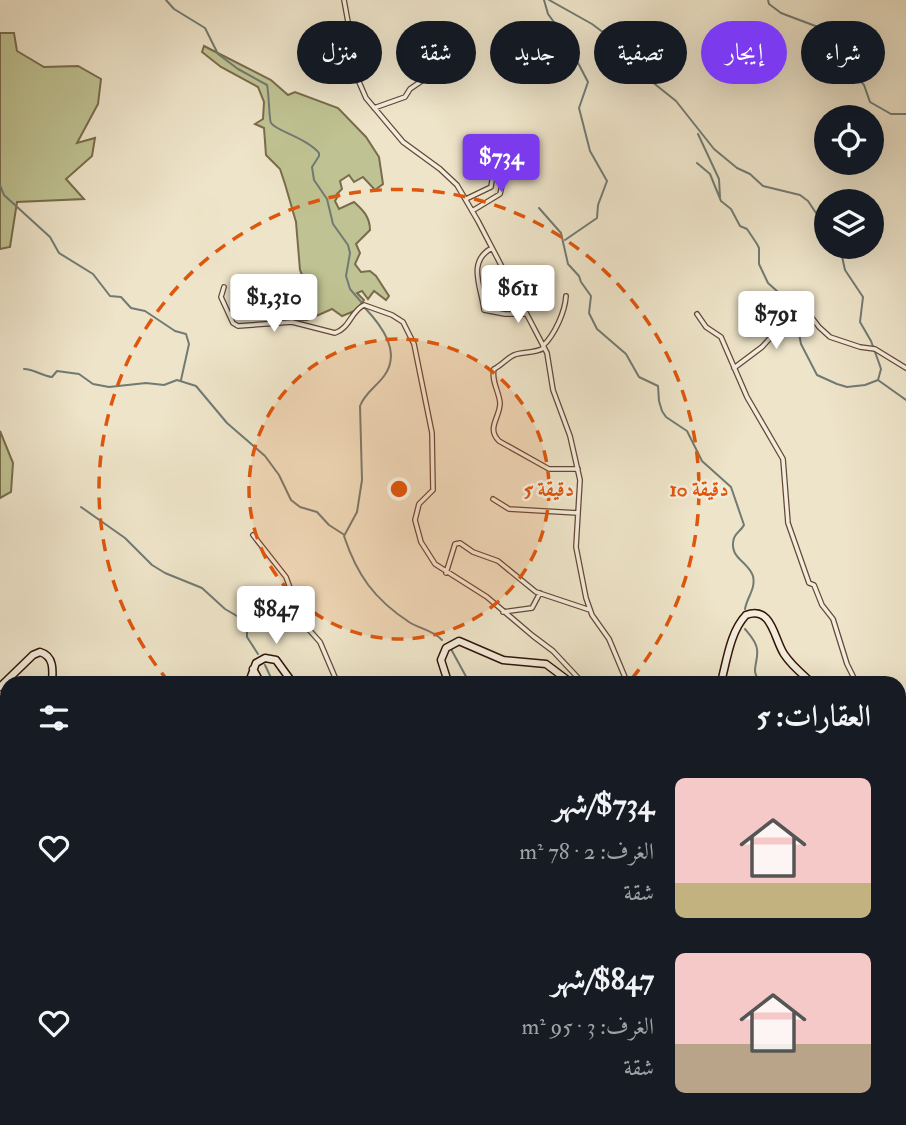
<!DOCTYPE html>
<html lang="ar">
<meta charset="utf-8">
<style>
:root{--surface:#171b24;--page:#20242c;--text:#f1f3f6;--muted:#9ea1a6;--accent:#7c3aed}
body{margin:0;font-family:"IM FELL Double Pica",Amiri,serif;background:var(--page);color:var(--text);direction:rtl;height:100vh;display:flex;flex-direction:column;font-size:26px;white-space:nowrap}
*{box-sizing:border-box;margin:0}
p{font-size:23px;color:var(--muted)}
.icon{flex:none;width:38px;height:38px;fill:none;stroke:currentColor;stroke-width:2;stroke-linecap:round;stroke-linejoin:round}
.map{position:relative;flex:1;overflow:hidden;direction:ltr}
.side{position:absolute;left:0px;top:676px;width:906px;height:450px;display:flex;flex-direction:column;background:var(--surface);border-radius:21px 21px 0 0;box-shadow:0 7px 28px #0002;direction:rtl}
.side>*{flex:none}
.guide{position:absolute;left:21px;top:21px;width:864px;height:63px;direction:rtl;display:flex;gap:14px}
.tools{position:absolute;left:814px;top:105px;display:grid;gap:14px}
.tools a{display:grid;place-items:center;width:70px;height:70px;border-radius:50%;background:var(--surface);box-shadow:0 7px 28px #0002;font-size:35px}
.price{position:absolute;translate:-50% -60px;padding:0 16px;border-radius:7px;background:#fff;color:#222;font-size:23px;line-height:46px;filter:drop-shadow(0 2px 4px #0008)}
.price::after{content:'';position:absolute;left:50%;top:42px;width:21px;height:16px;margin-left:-10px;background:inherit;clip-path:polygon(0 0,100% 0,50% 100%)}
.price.on{background:var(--accent);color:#fff}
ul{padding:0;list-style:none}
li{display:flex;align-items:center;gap:21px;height:175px;padding:0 35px}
li span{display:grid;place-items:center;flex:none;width:196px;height:140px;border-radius:10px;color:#555}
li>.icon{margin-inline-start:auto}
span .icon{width:84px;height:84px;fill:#fffc;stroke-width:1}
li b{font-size:30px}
h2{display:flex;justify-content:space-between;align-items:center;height:84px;padding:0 35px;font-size:30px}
.tag{padding:0 24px;border-radius:32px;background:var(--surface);box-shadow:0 7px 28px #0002;font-size:24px;line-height:63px}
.tag.on{background:var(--accent);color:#fff}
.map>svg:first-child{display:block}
.green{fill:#bfc292;stroke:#796b4c;stroke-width:2}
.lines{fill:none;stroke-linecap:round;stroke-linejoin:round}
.stream{stroke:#717a73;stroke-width:2}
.taxiway{stroke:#907c68;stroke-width:7}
.street-casing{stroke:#624838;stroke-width:6}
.secondary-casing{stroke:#331407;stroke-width:9}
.street{stroke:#f4eddc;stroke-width:3.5}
.secondary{stroke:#f4eddc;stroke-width:6}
.ring{fill:none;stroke:#df560c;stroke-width:3.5;stroke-dasharray:12 9}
.centre{fill:#df560c;stroke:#f4eddc;stroke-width:3.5}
.ring-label{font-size:21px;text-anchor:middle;font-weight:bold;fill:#df560c;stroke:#f4eddc;stroke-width:5;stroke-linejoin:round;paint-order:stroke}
</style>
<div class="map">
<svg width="906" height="1125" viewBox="0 0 906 1125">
<rect width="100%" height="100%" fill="#eee4c9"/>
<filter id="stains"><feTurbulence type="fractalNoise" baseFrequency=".00286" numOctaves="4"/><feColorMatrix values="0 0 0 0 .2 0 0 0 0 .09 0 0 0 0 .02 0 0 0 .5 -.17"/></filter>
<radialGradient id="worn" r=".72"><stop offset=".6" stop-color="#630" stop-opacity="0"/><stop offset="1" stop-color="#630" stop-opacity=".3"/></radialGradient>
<path class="green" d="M0 33H14L17 51 44 67 78 66 101 79 98 104 77 143 95 138 92 156 66 179 84 199 17 202 10 247 0 249Z
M204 46 271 80 288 95 295 92 338 108 366 137 379 157 383 184 375 190 363 177 354 182 349 175 340 181 342 189 337 194 338 196 335 201 339 209 354 202C363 210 370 217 370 230L356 244 360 253 355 264 361 272 370 271 376 276 389 296 386 300 374 291 368 299 362 291 357 293 364 300 357 310 342 316 332 309 307 320 294 321 288 313 292 304 313 301 300 270 296 222 285 184 280 169 266 155 264 128 255 124 263 119 264 102 258 87 221 67 202 52Z
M0 431 13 463 11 492 0 498Z
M900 919 906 920V974L900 965Z
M900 976 906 981V1125H900L891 1118H900Z
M376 1118H489L477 1125H376Z"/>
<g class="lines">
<path class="stream" d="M166 0 174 9 205 28 218 54 238 69 267 85C269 92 269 120 271 123 276 131 307 138 319 153V156L312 167 314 180 327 199 333 224 348 245 350 253 346 276 350 289 362 303
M544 0 548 14 564 36 588 82 579 108 590 151 607 181 598 205 597 218 565 240
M549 0 592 24 624 48 651 81 676 101 714 149 737 168 750 174 763 186 800 195 808 201 826 228
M768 0 769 4 781 13 818 27 840 47 847 65 864 85 870 102 891 114H906
M698 134 719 179 720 197
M697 163 710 174 721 201 731 209 740 226 747 229 757 244 759 248V264L768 283 778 292 784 304 795 311 801 344 817 375 837 384 847 387 865 385 878 380 906 400
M0 185 4 195 50 237 59 253 93 274 110 296 121 297 131 308 145 311 175 331 186 334 189 344 181 380
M539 208 561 233 568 264 579 276 581 282 591 296 589 313 597 329 626 354 639 377 658 386 659 401 662 411 666 417 687 431 702 461 731 487 744 525C741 531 736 532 734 538 728 558 748 561 753 576 756 589 747 597 745 609
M840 247 845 270 863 297 860 322 871 341 879 363 881 369 878 380
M365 308C381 325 402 352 384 376 376 387 365 393 360 406L362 480 357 512 344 536C357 575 374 599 409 622 420 629 433 630 442 640
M24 369C34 369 42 376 52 377L57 371 79 374 93 384 109 387 146 383 164 385 177 380 196 386 227 423 265 456 279 475 291 500 300 507 317 512 329 525 343 534
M81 507 125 538 152 565 165 573 202 588 225 609 237 616 247 628V637L258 654
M745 629C750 635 756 641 757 649 759 663 749 671 761 682
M451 649 469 682
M265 665 273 682
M900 971 906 978
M459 1125 474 1118"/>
<path class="taxiway" d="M737 1125 739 1122"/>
<g class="street-casing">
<path id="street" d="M344 0 359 82 366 98 403 142 440 169 457 185 478 221 547 353 553 390 570 436 580 480 576 547 586 598 592 615 609 639 627 682
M374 108 405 97 410 89 426 78
M466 199 491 187 495 161
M472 211 500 194 504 177
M492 248C466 262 482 288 484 310L505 314H526
M224 287 221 297 233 323 238 326 292 322 335 333C350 328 351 311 364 305L392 315 403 322 414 344 432 433 433 490 419 504 415 520 421 542 435 564 487 597 533 636 553 651 582 682
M697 314 706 327 721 337 747 397 783 459 788 523 809 583 814 585 822 605 833 619 847 664 856 682
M543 346C555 334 565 312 566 296
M544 348C533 354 523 351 514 355 507 358 502 365 494 369 491 381 499 391 500 403 500 418 486 428 499 441L549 469H578
M734 368 762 347 780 327 791 320 798 310 803 306 819 327 830 337 860 347 875 349 906 368
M493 499 509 509 578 513
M253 535 286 577 303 623 320 642 337 682
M446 573 455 544 460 543 473 552 498 561 536 592 590 610
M503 612 532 608 540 593
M900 802 906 812
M0 1004 7 1009
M205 1118 207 1125
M293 1118 294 1125
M343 1118V1125
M107 1120 116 1125
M599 1125 609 1118
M604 1125 615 1118"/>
</g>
<g class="secondary-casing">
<path id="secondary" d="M253 669 260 682
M249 682 256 663 265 658 276 660 292 682
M448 682 441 660 446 648 459 641 503 660 546 664 570 682
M721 682C727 660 730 632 746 615 772 605 774 639 784 654 791 665 801 673 811 682
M0 687 33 655 40 652C54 656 53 670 52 682
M900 709H906
M0 779 7 777
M0 806 7 809
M900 889H906
M900 915H906
M447 1125 460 1118
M494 1125 505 1118
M590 1125 602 1118"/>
</g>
<use href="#street" class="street"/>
<use href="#secondary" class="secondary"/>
</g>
<circle cx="399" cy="489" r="150" fill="#df560c" fill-opacity=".12"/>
<g class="ring">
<circle cx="399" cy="489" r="150"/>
<path d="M169 682A300 300 0 1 1 629 682"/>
</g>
<circle cx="399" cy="489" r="10" class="centre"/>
<g class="ring-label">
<text x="549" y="496">5 دقيقة</text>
<text x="699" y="496">10 دقيقة</text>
</g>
<rect width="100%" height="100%" filter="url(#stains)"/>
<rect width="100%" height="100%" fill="url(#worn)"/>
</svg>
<div class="tools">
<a><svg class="icon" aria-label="locate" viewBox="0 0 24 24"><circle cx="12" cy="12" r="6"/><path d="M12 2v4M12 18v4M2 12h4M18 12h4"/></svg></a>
<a><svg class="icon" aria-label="layers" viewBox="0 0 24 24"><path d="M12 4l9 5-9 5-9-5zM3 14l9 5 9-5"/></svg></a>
</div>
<b class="price on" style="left:501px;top:194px">$734</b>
<b class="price" style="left:518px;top:325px">$611</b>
<b class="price" style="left:274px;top:334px">$1,310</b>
<b class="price" style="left:776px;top:351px">$791</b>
<b class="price" style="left:276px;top:646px">$847</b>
<div class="guide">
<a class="tag">شراء</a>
<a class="tag on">إيجار</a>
<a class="tag">تصفية</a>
<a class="tag">جديد</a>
<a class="tag">شقة</a>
<a class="tag">منزل</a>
</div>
<section class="side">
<h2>العقارات: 5<svg class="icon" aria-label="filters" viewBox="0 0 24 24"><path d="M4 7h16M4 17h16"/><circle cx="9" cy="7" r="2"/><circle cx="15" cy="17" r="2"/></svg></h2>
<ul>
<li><span style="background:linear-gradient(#f6c9c9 75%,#c2b280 0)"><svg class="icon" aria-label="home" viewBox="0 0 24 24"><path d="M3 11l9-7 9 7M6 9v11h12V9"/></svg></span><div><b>$734/شهر</b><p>الغرف: 2 · 78 m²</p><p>شقة</p></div><svg class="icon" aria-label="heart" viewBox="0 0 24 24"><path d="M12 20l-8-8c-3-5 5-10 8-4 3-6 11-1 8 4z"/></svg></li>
<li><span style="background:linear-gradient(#f6c9c9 65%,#b9a48a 0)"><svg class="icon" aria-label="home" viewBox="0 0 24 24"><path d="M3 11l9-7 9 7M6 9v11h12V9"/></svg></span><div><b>$847/شهر</b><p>الغرف: 3 · 95 m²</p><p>شقة</p></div><svg class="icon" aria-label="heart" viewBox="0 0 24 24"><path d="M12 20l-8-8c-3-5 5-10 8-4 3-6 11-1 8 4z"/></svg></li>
</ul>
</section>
</div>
